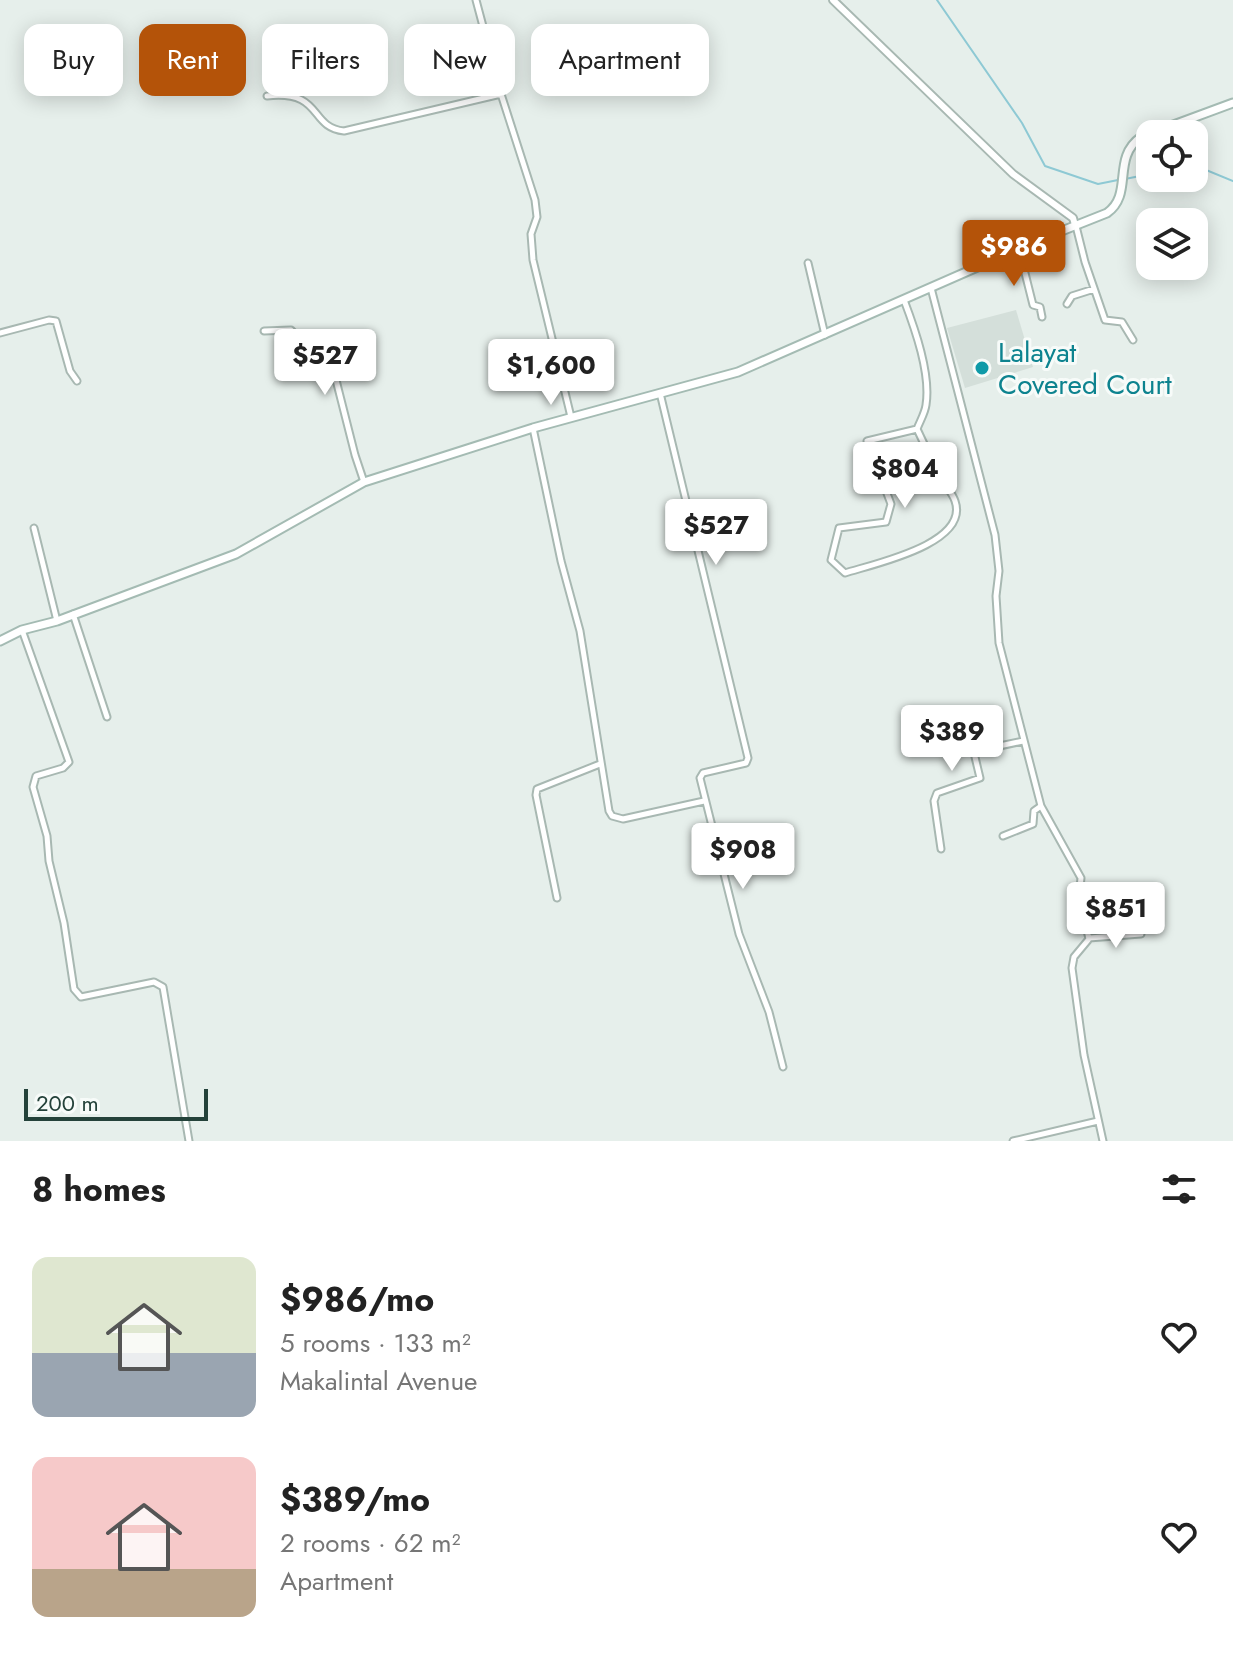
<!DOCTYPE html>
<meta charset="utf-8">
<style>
:root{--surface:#fff;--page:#f6f6f6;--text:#222;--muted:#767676;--accent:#b45309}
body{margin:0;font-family:Jost,sans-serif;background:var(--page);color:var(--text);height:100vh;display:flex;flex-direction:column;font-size:30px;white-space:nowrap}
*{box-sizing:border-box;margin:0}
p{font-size:26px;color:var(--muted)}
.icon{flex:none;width:44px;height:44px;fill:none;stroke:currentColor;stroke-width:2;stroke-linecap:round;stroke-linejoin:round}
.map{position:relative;height:1141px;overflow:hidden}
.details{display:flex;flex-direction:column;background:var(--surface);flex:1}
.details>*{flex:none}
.banner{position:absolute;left:24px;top:24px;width:800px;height:72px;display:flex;gap:16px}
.tools{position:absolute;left:1136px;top:120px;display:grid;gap:16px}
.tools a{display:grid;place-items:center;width:72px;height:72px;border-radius:16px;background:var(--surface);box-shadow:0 4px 20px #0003;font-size:40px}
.scale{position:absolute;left:24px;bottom:20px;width:184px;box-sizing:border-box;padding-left:8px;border:4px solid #24423a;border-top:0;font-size:22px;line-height:28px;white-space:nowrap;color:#24423a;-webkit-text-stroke:6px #f7fbf9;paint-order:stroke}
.price{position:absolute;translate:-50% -68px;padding:0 18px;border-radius:8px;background:#fff;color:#222;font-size:26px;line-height:52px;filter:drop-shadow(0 2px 4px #0008)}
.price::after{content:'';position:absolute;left:50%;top:48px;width:24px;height:18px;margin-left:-12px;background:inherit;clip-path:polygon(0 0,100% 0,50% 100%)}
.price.selected{background:var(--accent);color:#fff}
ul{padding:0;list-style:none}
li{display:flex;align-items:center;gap:24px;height:200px;padding:0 32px}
li span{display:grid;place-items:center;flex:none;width:224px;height:160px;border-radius:16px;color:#555}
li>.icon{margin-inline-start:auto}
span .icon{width:96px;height:96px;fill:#fffc;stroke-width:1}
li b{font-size:34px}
h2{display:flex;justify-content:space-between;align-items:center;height:96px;padding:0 32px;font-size:34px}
.tag{padding:0 28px;border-radius:16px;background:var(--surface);box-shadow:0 4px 20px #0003;font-size:28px;line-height:72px}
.tag.selected{background:var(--accent);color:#fff}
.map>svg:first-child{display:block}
.built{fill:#d4dfda}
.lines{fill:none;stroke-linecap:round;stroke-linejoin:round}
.stream{stroke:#8ec9d4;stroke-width:2}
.minor-casing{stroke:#a8b8b2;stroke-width:9}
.tertiary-casing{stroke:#a8b8b2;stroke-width:10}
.secondary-casing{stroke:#a4bbb3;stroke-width:11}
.minor{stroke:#fff;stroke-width:5}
.tertiary{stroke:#fff;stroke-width:6}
.secondary{stroke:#fff;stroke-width:7}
.culture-dot{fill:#0f9aa8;stroke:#f7fbf9;stroke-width:3}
.labels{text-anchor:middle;stroke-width:6;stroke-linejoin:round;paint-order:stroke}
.culture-label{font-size:28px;fill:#0d838f;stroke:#f7fbf9;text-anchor:start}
</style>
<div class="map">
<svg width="1233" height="1141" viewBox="0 0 1233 1141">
<rect width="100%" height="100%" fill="#e6efeb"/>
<path class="built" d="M1016 310 1033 367 965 388 947 328Z"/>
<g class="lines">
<path class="stream" d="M937 0 1022 123 1045 166 1098 184 1118 180
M1194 165 1233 181
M1125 179 1150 174"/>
<g class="minor-casing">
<path id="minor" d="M476 0 501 94 535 200 537 217 531 234 533 260 571 417
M267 96C324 90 308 127 344 131L501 94
M1076 226 1085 262 1105 320 1122 322 1133 340
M1019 249 1033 305 1040 307 1042 317
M808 263 825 335
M931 288 995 535 999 571 996 596 999 643 1041 806 1081 878 1079 896 1089 939 1074 957 1072 968 1084 1055 1103 1141
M904 300C915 329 931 374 926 405 925 413 920 421 917 429 924 444 931 459 939 474 943 483 952 492 955 501 970 544 873 564 845 573L831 560 839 528 886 522 891 504 867 441 917 429
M1067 304 1072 296 1094 289
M264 331 291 330 296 335 321 343 335 376 355 455 364 482
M0 333 49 320 56 321 70 371 77 381
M660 393 748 758 746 763 703 773 700 778 739 934 769 1012 783 1067
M533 428 561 561 580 631 609 811 612 816 623 819 704 801
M34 528 57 621
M73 614 107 717
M22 630 69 762 63 768 36 776 33 787 47 836 49 861 64 923 74 989 81 997 154 982 163 987 189 1141
M1003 836 1033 824 1034 811 1041 806
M941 849 934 801 937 793 980 778 975 757 976 751 1023 741
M557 898 536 795 537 789 600 764
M1089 938 1141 934
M1013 1141 1098 1121"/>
</g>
<g class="tertiary-casing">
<path id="tertiary" d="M833 0 1013 174 1073 218 1075 225"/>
</g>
<g class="secondary-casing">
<path id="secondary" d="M0 641 22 630 57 621 236 554 364 482 533 428 738 372 1039 240 1107 213C1134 194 1111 158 1141 137L1233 103"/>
</g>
<use href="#minor" class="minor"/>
<use href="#tertiary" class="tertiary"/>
<use href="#secondary" class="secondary"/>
</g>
<circle class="culture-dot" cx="982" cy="368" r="8"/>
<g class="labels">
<g class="culture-label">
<text x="998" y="362">Lalayat<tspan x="998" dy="32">Covered Court</tspan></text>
</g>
</g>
</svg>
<div class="tools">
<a><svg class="icon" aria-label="locate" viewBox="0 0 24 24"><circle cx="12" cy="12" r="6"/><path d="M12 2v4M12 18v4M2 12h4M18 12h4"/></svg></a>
<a><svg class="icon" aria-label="layers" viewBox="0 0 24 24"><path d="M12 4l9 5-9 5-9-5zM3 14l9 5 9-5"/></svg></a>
</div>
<div class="scale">200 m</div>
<b class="price selected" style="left:1014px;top:288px">$986</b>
<b class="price" style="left:325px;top:397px">$527</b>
<b class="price" style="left:551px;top:407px">$1,600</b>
<b class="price" style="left:905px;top:510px">$804</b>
<b class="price" style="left:716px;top:567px">$527</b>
<b class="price" style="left:952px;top:773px">$389</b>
<b class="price" style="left:743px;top:891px">$908</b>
<b class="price" style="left:1116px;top:950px">$851</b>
<div class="banner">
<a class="tag">Buy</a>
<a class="tag selected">Rent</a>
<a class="tag">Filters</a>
<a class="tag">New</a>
<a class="tag">Apartment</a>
</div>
</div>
<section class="details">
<h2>8 homes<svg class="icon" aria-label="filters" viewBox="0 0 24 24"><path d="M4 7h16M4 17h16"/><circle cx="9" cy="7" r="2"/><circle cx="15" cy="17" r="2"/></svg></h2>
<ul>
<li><span style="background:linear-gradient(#dfe7d0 60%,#9aa5b1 0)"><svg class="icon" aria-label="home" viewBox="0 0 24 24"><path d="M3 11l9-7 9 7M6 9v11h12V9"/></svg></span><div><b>$986/mo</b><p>5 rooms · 133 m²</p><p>Makalintal Avenue</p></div><svg class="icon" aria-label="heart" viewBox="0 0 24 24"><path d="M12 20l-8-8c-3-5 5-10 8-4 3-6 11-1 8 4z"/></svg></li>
<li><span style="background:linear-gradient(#f6c9c9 70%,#b9a48a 0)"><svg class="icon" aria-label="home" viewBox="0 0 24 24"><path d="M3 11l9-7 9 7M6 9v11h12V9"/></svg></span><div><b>$389/mo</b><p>2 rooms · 62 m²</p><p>Apartment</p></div><svg class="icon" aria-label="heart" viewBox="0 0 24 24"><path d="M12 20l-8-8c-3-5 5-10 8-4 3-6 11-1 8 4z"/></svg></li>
</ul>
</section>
